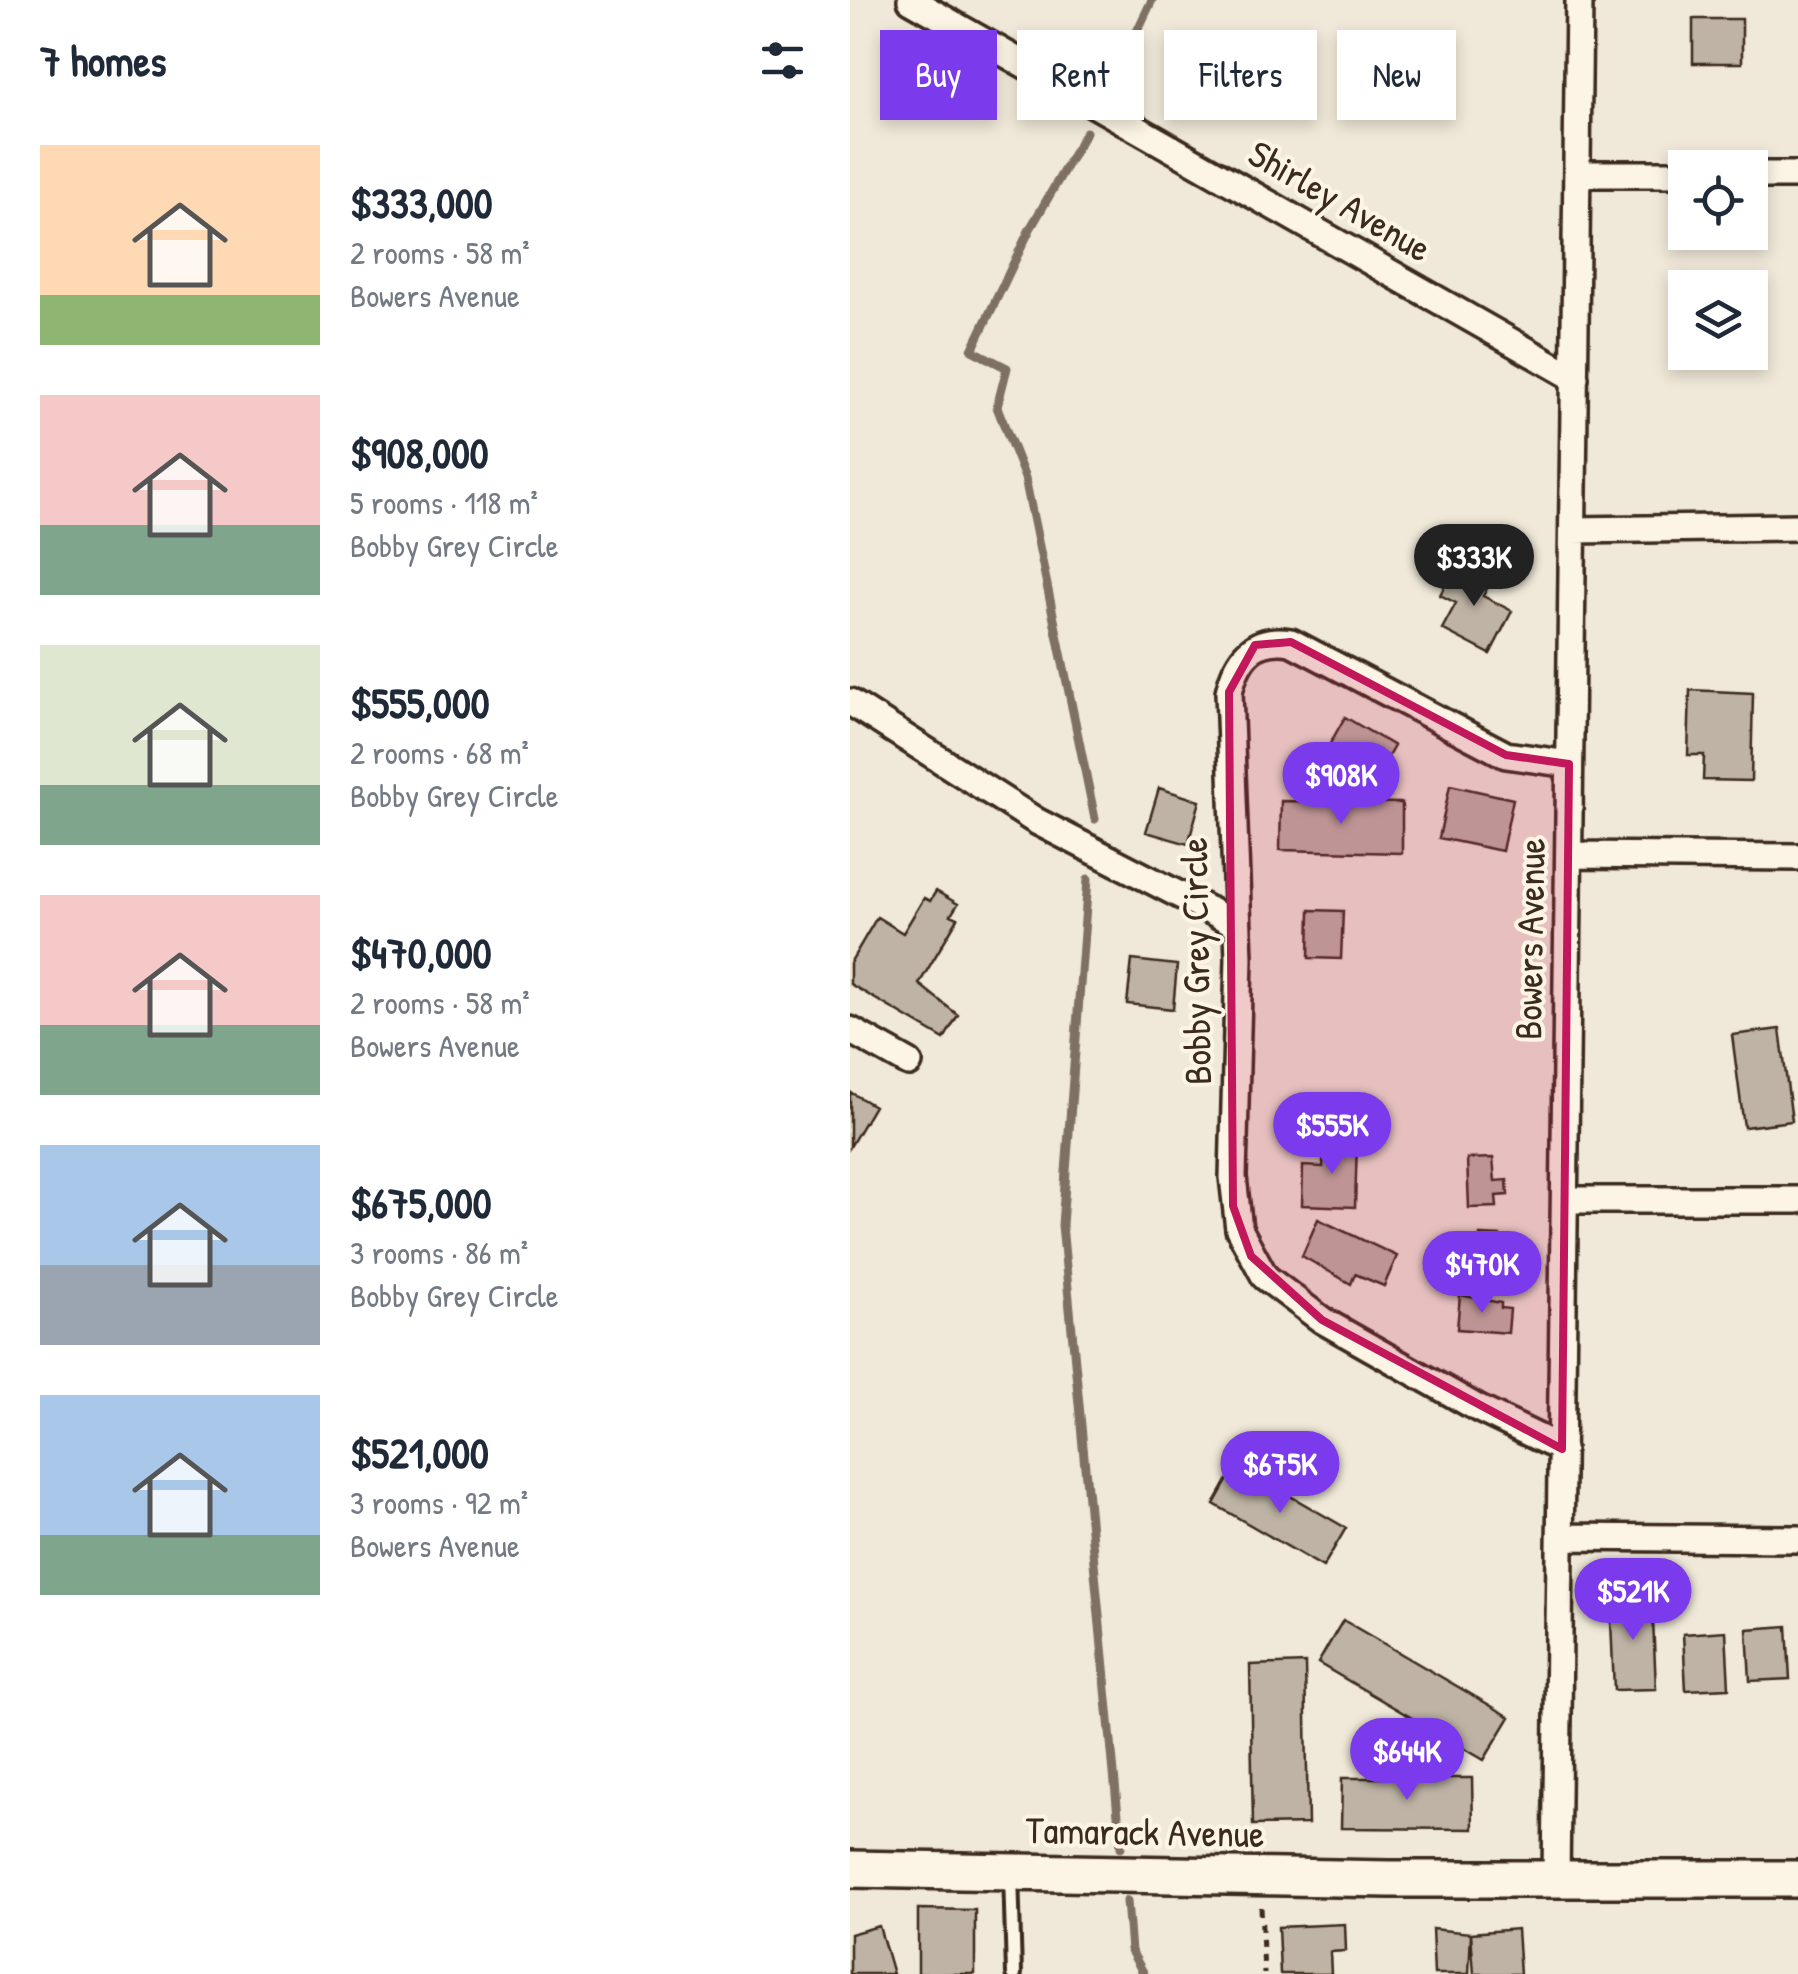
<!DOCTYPE html>
<meta charset="utf-8">
<style>
:root{--surface:#fff;--page:#f2f2f3;--text:#1f2937;--muted:#747a83;--accent:#7c3aed}
body{margin:0;font-family:"Patrick Hand",sans-serif;background:var(--page);color:var(--text);height:100vh;display:flex;flex-direction:column;font-size:38px;white-space:nowrap}
*{box-sizing:border-box;margin:0}
p{font-size:32px;color:var(--muted)}
.icon{flex:none;width:55px;height:55px;fill:none;stroke:currentColor;stroke-width:2;stroke-linecap:round;stroke-linejoin:round}
.map{position:relative;flex:1;overflow:hidden}
.details{display:flex;flex-direction:column;background:var(--surface);width:850px}
.details>*{flex:none}
.banner{position:absolute;left:30px;top:30px;width:768px;height:90px;display:flex;gap:20px}
.buttons{position:absolute;left:818px;top:150px;display:grid;gap:20px}
.buttons a{display:grid;place-items:center;width:100px;height:100px;border-radius:0px;background:var(--surface);box-shadow:0 5px 15px #0003;font-size:50px}
.price{position:absolute;translate:-50% -85px;padding:0 22px;border-radius:35px;background:var(--accent);color:#fff;font-size:32px;line-height:65px;filter:drop-shadow(0 2px 5px #0008)}
.price::after{content:'';position:absolute;left:50%;top:60px;width:30px;height:22px;margin-left:-15px;background:inherit;clip-path:polygon(0 0,100% 0,50% 100%)}
.price.on{background:#222;color:#fff}
ul{padding:0;list-style:none}
li{display:flex;align-items:center;gap:30px;height:250px;padding:0 40px}
li span{display:grid;place-items:center;flex:none;width:280px;height:200px;border-radius:0px;color:#555}
li>.icon{margin-inline-start:auto}
span .icon{width:120px;height:120px;fill:#fffc;stroke-width:1}
li b{font-size:42px}
h2{display:flex;justify-content:space-between;align-items:center;height:120px;padding:0 40px;font-size:42px}
.tag{padding:0 35px;border-radius:0px;background:var(--surface);box-shadow:0 5px 15px #0003;font-size:35px;line-height:90px}
.tag.on{background:var(--accent);color:#fff}
main{display:flex;flex:1;min-height:0}
.map>svg:first-child{display:block}
.lines{fill:none;stroke-linecap:round;stroke-linejoin:round}
.stream{stroke:#7e7163;stroke-width:9}
.building{fill:#beb3a4;stroke:#3b2a1e;stroke-width:2.5}
.lane-casing{stroke:#3b2a1e;stroke-width:20}
.street-casing{stroke:#3b2a1e;stroke-width:32}
.secondary-casing{stroke:#3b2a1e;stroke-width:42}
.path{stroke:#3b2a1e;stroke-width:5;stroke-dasharray:8 8;stroke-linecap:butt}
.lane{stroke:#fcf5e5;stroke-width:12}
.street{stroke:#fcf5e5;stroke-width:25}
.secondary{stroke:#fcf5e5;stroke-width:35}
.marked{fill:#c2185b;fill-opacity:0.2;stroke:#c2185b;stroke-width:8;stroke-linejoin:round}
.labels{text-anchor:middle;stroke-width:8;stroke-linejoin:round;paint-order:stroke}
.street-label{font-size:38px;fill:#3b2a1e;stroke:#fcf5e5}
</style>
<main>
<section class="details">
<h2>7 homes<svg class="icon" aria-label="filters" viewBox="0 0 24 24"><path d="M4 7h16M4 17h16"/><circle cx="9" cy="7" r="2"/><circle cx="15" cy="17" r="2"/></svg></h2>
<ul>
<li><span style="background:linear-gradient(#ffd9b3 75%,#8fb573 0)"><svg class="icon" aria-label="home" viewBox="0 0 24 24"><path d="M3 11l9-7 9 7M6 9v11h12V9"/></svg></span><div><b>$333,000</b><p>2 rooms · 58 m²</p><p>Bowers Avenue</p></div></li>
<li><span style="background:linear-gradient(#f6c9c9 65%,#7fa58c 0)"><svg class="icon" aria-label="home" viewBox="0 0 24 24"><path d="M3 11l9-7 9 7M6 9v11h12V9"/></svg></span><div><b>$908,000</b><p>5 rooms · 118 m²</p><p>Bobby Grey Circle</p></div></li>
<li><span style="background:linear-gradient(#dfe7d0 70%,#7fa58c 0)"><svg class="icon" aria-label="home" viewBox="0 0 24 24"><path d="M3 11l9-7 9 7M6 9v11h12V9"/></svg></span><div><b>$555,000</b><p>2 rooms · 68 m²</p><p>Bobby Grey Circle</p></div></li>
<li><span style="background:linear-gradient(#f6c9c9 65%,#7fa58c 0)"><svg class="icon" aria-label="home" viewBox="0 0 24 24"><path d="M3 11l9-7 9 7M6 9v11h12V9"/></svg></span><div><b>$470,000</b><p>2 rooms · 58 m²</p><p>Bowers Avenue</p></div></li>
<li><span style="background:linear-gradient(#a9c7e8 60%,#9aa5b1 0)"><svg class="icon" aria-label="home" viewBox="0 0 24 24"><path d="M3 11l9-7 9 7M6 9v11h12V9"/></svg></span><div><b>$675,000</b><p>3 rooms · 86 m²</p><p>Bobby Grey Circle</p></div></li>
<li><span style="background:linear-gradient(#a9c7e8 70%,#7fa58c 0)"><svg class="icon" aria-label="home" viewBox="0 0 24 24"><path d="M3 11l9-7 9 7M6 9v11h12V9"/></svg></span><div><b>$521,000</b><p>3 rooms · 92 m²</p><p>Bowers Avenue</p></div></li>
</ul>
</section>
<div class="map">
<svg width="948" height="1974" viewBox="0 0 948 1974">
<rect width="100%" height="100%" fill="#f0e9d9"/>
<filter id="ink" filterUnits="userSpaceOnUse"><feTurbulence type="fractalNoise" baseFrequency=".01" numOctaves="2"/><feDisplacementMap in="SourceGraphic" scale="20" xChannelSelector="R" yChannelSelector="G"/><feConvolveMatrix kernelMatrix="1 2 1 2 8 2 1 2 1" color-interpolation-filters="sRGB"/></filter>
<g filter="url(#ink)">
<g class="lines">
<path class="stream" d="M262 84 302 0
M236 132 180 229 122 350 157 368 147 407 175 478 245 819
M238 879 212 1225 271 1847
M277 1901 281 1951 294 1974"/>
</g>
<path class="building" d="M843 19H892V63H843Z
M608 561 642 579 633 596 662 611 640 654 592 629 606 603 590 595Z
M840 690 903 693 901 781 853 780 854 755H838Z
M495 717 544 746 526 778 477 749Z
M600 785 663 799 652 851 589 838Z
M309 788 350 801 338 844 296 832Z
M431 801 552 803V853L430 850Z
M86 891 108 904 101 915 108 918 69 984 108 1015 94 1039 0 984V963L27 917 53 933 74 898 80 901Z
M460 910 493 911 491 959 459 958Z
M282 960 327 965 323 1009 277 1004Z
M930 1029 942 1121 894 1127 882 1035Z
M0 1092 24 1106 0 1147Z
M474 1141 507 1142 505 1207 452 1205 453 1166 473 1167Z
M643 1158 645 1181 657 1180 658 1195 646 1196 647 1207 619 1208 617 1159Z
M468 1219 547 1256 534 1286 505 1274 501 1284 452 1256Z
M630 1235 650 1236V1263L629 1262Z
M610 1295 651 1303V1308L660 1309 658 1333 607 1329Z
M386 1465 496 1528 473 1567 364 1504Z
M802 1596 806 1689 764 1690 760 1598Z
M493 1620 660 1717 634 1760 468 1663Z
M937 1626 940 1679 900 1681 897 1629Z
M876 1631 879 1688 836 1690 833 1634Z
M455 1663 458 1824 403 1825 400 1665Z
M492 1778H622L623 1829 491 1828Z
M68 1909 125 1910V1974H68Z
M495 1924 496 1951 480 1952 481 1974H430L428 1927Z
M29 1926 43 1974H0V1934Z
M582 1929 621 1933 619 1974H584Z
M667 1929 670 1974H624L621 1933Z"/>
<g class="lines">
<g class="lane-casing">
<path id="lane" d="M161 1874 164 1974"/>
</g>
<g class="street-casing">
<path id="street" d="M61 0 725 378
M727 174H835
M900 175H948
M723 530 948 527
M0 702 186 821 386 924
M719 855 948 857
M0 1030 59 1063
M715 1200H948
M712 1449 629 1409 472 1320 415 1277 389 1229 383 1177 389 958 379 692C387 657 404 636 441 642L656 755 719 764
M712 1537 948 1539
M706 1879 729 0"/>
</g>
<g class="secondary-casing">
<path id="secondary" d="M0 1869 539 1879H948"/>
</g>
<path class="path" d="M411 1907 414 1974"/>
<use href="#lane" class="lane"/>
<use href="#street" class="street"/>
<use href="#secondary" class="secondary"/>
</g>
</g>
<path class="marked" d="M441 642 656 755 719 764 712 1449 472 1320 401 1256 383 1206 379 692 405 645Z"/>
<g class="labels">
<g class="street-label">
<text transform="translate(490 201) rotate(30)" y="13">Shirley Avenue</text>
<text transform="translate(680 939) rotate(-89)" y="13">Bowers Avenue</text>
<text transform="translate(346 961) rotate(-91)" y="13">Bobby Grey Circle</text>
<text transform="translate(295 1832) rotate(1)" y="13">Tamarack Avenue</text>
</g>
</g>
</svg>
<div class="buttons">
<a><svg class="icon" aria-label="locate" viewBox="0 0 24 24"><circle cx="12" cy="12" r="6"/><path d="M12 2v4M12 18v4M2 12h4M18 12h4"/></svg></a>
<a><svg class="icon" aria-label="layers" viewBox="0 0 24 24"><path d="M12 4l9 5-9 5-9-5zM3 14l9 5 9-5"/></svg></a>
</div>
<b class="price on" style="left:624px;top:609px">$333K</b>
<b class="price" style="left:491px;top:827px">$908K</b>
<b class="price" style="left:482px;top:1177px">$555K</b>
<b class="price" style="left:632px;top:1316px">$470K</b>
<b class="price" style="left:430px;top:1516px">$675K</b>
<b class="price" style="left:783px;top:1643px">$521K</b>
<b class="price" style="left:557px;top:1803px">$644K</b>
<div class="banner">
<a class="tag on">Buy</a>
<a class="tag">Rent</a>
<a class="tag">Filters</a>
<a class="tag">New</a>
</div>
</div>
</main>
